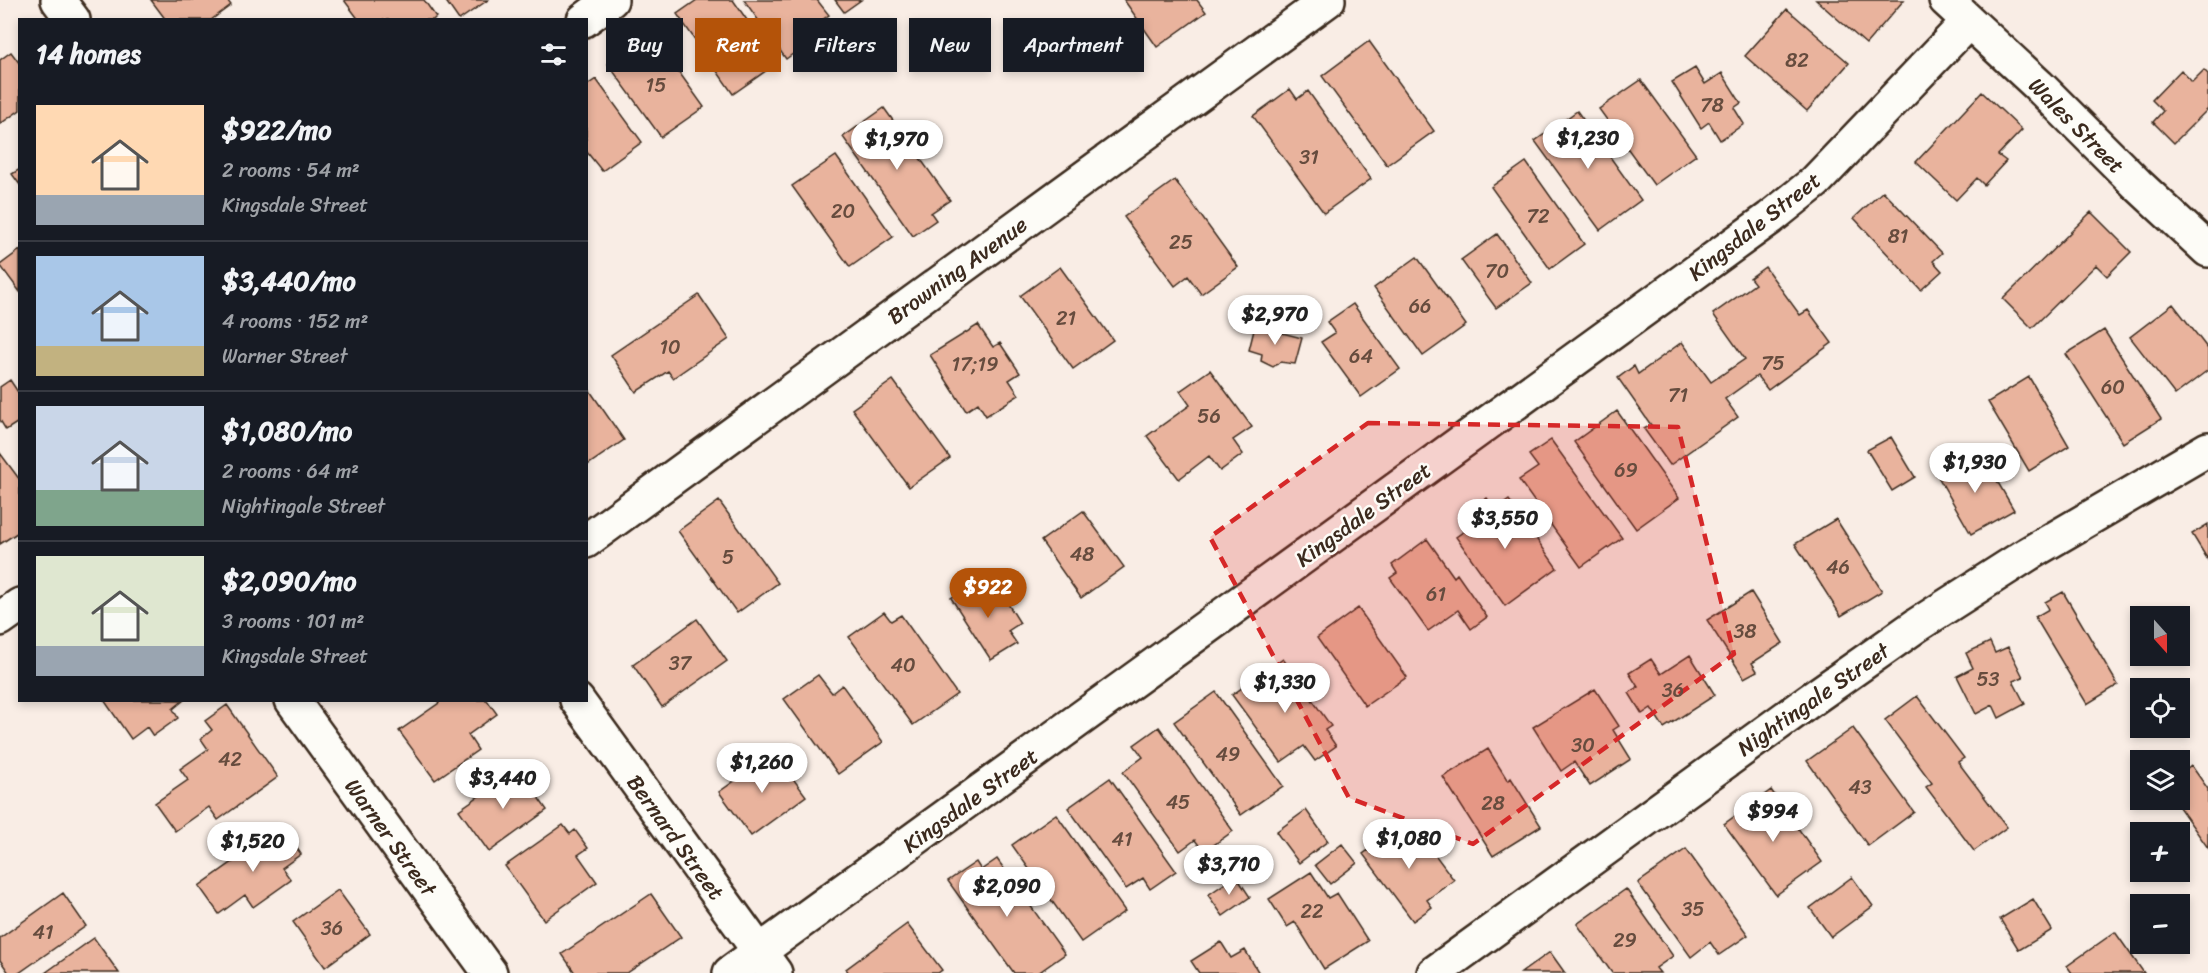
<!DOCTYPE html>
<meta charset="utf-8">
<style>
:root{--surface:#171b24;--page:#20242c;--text:#f1f3f6;--muted:#9ea1a6;--line:#363941;--accent:#b45309}
body{margin:0;font-family:Sriracha,sans-serif;background:var(--page);color:var(--text);height:100vh;display:flex;flex-direction:column;font-size:22px;white-space:nowrap}
*{box-sizing:border-box;margin:0}
p{font-size:20px;color:var(--muted)}
.icon{flex:none;width:33px;height:33px;fill:none;stroke:currentColor;stroke-width:2;stroke-linecap:round;stroke-linejoin:round}
.map{position:relative;flex:1;overflow:hidden}
.details{position:absolute;left:18px;top:18px;width:570px;height:684px;display:flex;flex-direction:column;background:var(--surface);border-radius:0px;box-shadow:0 3px 9px #0003}
.details>*{flex:none}
.guide{position:absolute;left:606px;top:18px;width:570px;height:54px;display:flex;gap:12px}
.needle{width:39px;rotate:159deg}
.controls{position:absolute;left:2130px;top:606px;display:grid;gap:12px}
.controls a{display:grid;place-items:center;width:60px;height:60px;border-radius:0px;background:var(--surface);box-shadow:0 3px 9px #0003;font-size:30px}
.price{position:absolute;translate:-50% -51px;padding:0 14px;border-radius:21px;background:#fff;color:#222;font-size:20px;line-height:39px;filter:drop-shadow(0 2px 3px #0008)}
.price::after{content:'';position:absolute;left:50%;top:36px;width:18px;height:14px;margin-left:-9px;background:inherit;clip-path:polygon(0 0,100% 0,50% 100%)}
.price.active{background:var(--accent);color:#fff}
ul{padding:0;list-style:none}
li{display:flex;align-items:center;gap:18px;height:150px;padding:0 18px}
li+li{border-top:2px solid var(--line)}
li span{display:grid;place-items:center;flex:none;width:168px;height:120px;border-radius:0px;color:#555}
li>.icon{margin-inline-start:auto}
span .icon{width:72px;height:72px;fill:#fffc;stroke-width:1}
li b{font-size:26px}
h2{display:flex;justify-content:space-between;align-items:center;height:72px;padding:0 18px;font-size:26px}
.chip{padding:0 21px;border-radius:0px;background:var(--surface);box-shadow:0 3px 9px #0003;font-size:21px;line-height:54px}
.chip.active{background:var(--accent);color:#fff}
.map>svg:first-child{display:block}
.building{fill:#e9b39d;stroke:#3b2a1e;stroke-width:1.5}
.lines{fill:none;stroke-linecap:round;stroke-linejoin:round}
.street-casing{stroke:#3b2a1e;stroke-width:38}
.street{stroke:#fdfcf7;stroke-width:33}
.marked{fill:#d62828;fill-opacity:0.2;stroke:#d62828;stroke-width:4.5;stroke-dasharray:12 8;stroke-linejoin:round}
.labels{text-anchor:middle;stroke-width:5;stroke-linejoin:round;paint-order:stroke}
.number-label{font-size:20px;fill:#664c3e}
.street-label{font-size:22px;fill:#3b2a1e;stroke:#fdfcf7}
</style>
<div class="map">
<svg width="2208" height="973" viewBox="0 0 2208 973">
<rect width="100%" height="100%" fill="#f9ede5"/>
<filter id="ink" filterUnits="userSpaceOnUse"><feTurbulence type="fractalNoise" baseFrequency=".0167" numOctaves="2"/><feDisplacementMap in="SourceGraphic" scale="12" xChannelSelector="R" yChannelSelector="G"/><feConvolveMatrix kernelMatrix="1 2 1 2 8 2 1 2 1" color-interpolation-filters="sRGB"/></filter>
<g filter="url(#ink)">
<path class="building" d="M151 0H227L231 5 211 20H166Z
M344 0H424L436 17 433 20H359Z
M445 0H488L459 20Z
M697 0H733L777 63 733 94 677 14Z
M744 0H817L829 15 814 26 820 34 786 59Z
M835 0H861L844 12Z
M1124 0H1197L1206 12 1157 47Z
M1816 0H1904L1866 44Z
M1787 9 1849 63 1807 111 1745 56Z
M651 33 704 107 661 137 608 64Z
M1369 41 1434 131 1387 165 1322 76Z
M11 52 20 64V110L0 124V60Z
M1695 68 1705 84 1722 73 1741 103 1734 108 1744 124 1720 140 1709 122 1701 128 1672 82Z
M2181 70 2192 82 2204 70 2208 74V109L2174 143 2153 122 2163 111 2152 100Z
M596 79 642 142 602 171 586 151V86Z
M1641 80 1696 155 1654 185 1599 109Z
M1290 89 1297 99 1308 91 1371 179 1324 213 1253 116Z
M1982 92 2022 130 1998 155 2006 161 1984 185 1977 178 1956 200 1916 162Z
M884 108 950 200 931 213 936 220 913 236 843 137Z
M1577 111 1641 200 1600 230 1535 141Z
M836 156 893 237 850 267 792 186Z
M1526 162 1584 244 1550 269 1491 187Z
M20 169V185L12 174Z
M1175 180 1238 267 1201 294 1188 276 1175 286 1124 217Z
M1883 191 1942 253 1933 261 1942 271 1921 290 1854 218Z
M2091 212 2131 252 2107 276 2096 265 2032 328 2003 299Z
M1497 234 1532 283 1496 308 1461 260Z
M20 250V292L0 265Z
M1417 257 1466 325 1423 356 1374 288Z
M1060 267 1113 340 1073 369 1020 296Z
M1765 267 1800 315 1808 310 1832 343 1768 390 1757 376 1725 399 1738 417 1670 465 1644 429 1651 425 1618 378 1634 366 1638 374 1682 342 1711 382 1745 359 1713 314 1755 284 1750 278Z
M699 295 729 339 673 378 668 371 636 392 611 355Z
M1353 304 1400 369 1361 397 1321 342 1335 333 1327 322Z
M2173 304 2208 349V370L2175 395 2130 337Z
M978 325 993 347 1000 343 1020 373 1009 380 1019 395 986 416 978 403 966 411 930 355Z
M1255 326 1302 338 1295 364 1280 362 1273 367 1261 361 1262 354 1249 350Z
M2104 330 2161 419 2123 443 2066 354Z
M1210 370 1252 427 1233 440 1243 454 1220 471 1209 456 1179 479 1147 436 1190 405 1180 391Z
M2029 377 2069 446 2029 471 1988 402Z
M10 380 20 395V421L6 430 0 420V387Z
M893 380 950 458 909 487 852 409Z
M586 385 624 440 586 466Z
M1617 411 1679 498 1636 529 1574 442Z
M1891 437 1915 477 1892 491 1867 450Z
M1551 440 1622 538 1581 567 1519 480 1538 467 1529 455Z
M0 453 20 480V531L0 544Z
M1960 459 1967 471 1985 460 2014 510 1971 534 1936 473Z
M1487 498 1495 510 1509 500 1557 568 1505 606 1456 537 1474 524 1466 513Z
M719 501 778 583 737 613 678 531Z
M1083 511 1124 567 1081 598 1041 541Z
M1836 519 1882 591 1841 616 1795 544Z
M2208 524V560L2192 534Z
M1427 539 1454 577 1457 574 1487 617 1471 629 1458 610 1428 631 1390 578 1397 573 1392 565Z
M975 582 985 597 998 588 1020 623 1008 631 1017 644 991 660 951 598Z
M1751 592 1783 643 1752 663 1757 671 1744 678 1707 620Z
M2063 592 2118 685 2087 704 2035 617 2049 609 2045 602Z
M1358 608 1407 677 1365 706 1317 638Z
M884 612 891 621 901 615 957 694 913 725 849 637Z
M697 619 727 661 662 707 633 665Z
M1990 642 1995 653 2008 647 2023 677 2013 681 2025 704 1999 718 1993 705 1976 714 1957 676 1973 668 1966 653Z
M1690 655 1715 695 1664 728 1651 708 1642 714 1629 693 1638 687 1629 673 1651 659 1661 674Z
M1283 659 1331 726 1325 730 1336 746 1315 761 1304 746 1281 762 1232 695Z
M818 675 832 693 842 685 883 742 838 774 784 699Z
M1595 689 1619 726 1613 730 1631 759 1590 786 1574 762 1561 771 1533 727Z
M1216 692 1283 786 1241 815 1174 722Z
M1917 696 1964 758 1958 762 2007 827 1974 851 1926 787 1932 783 1885 720Z
M104 700H184L173 709 178 718 153 736 147 727 131 739Z
M437 700H487L497 714 468 735 478 750 435 780 399 731 439 703Z
M227 705 278 777 218 820 209 807 175 831 155 803 188 780 180 769 208 749 201 739 212 730 205 721Z
M1159 727 1233 831 1204 852 1195 840 1180 851 1123 772 1143 757 1134 745Z
M1853 728 1914 812 1868 846 1807 761Z
M1488 749 1508 781 1511 778 1541 826 1493 856 1443 777Z
M774 753 806 796 751 836 719 792Z
M2191 765 2208 789V848L2174 800H2180V774Z
M518 769 547 810 489 852 459 810Z
M1110 778 1176 871 1150 889 1143 878 1126 889 1068 808Z
M1771 790 1822 862 1776 895 1724 824Z
M1306 810 1328 841 1299 863 1276 832Z
M1056 814 1125 911 1081 942 1012 845Z
M563 825 570 834 575 830 588 848 578 855 597 882 544 920 505 866Z
M282 827 301 854 282 868 291 880 253 907 245 895 219 914 199 886Z
M1400 827 1407 836 1416 829 1454 880 1427 900 1432 907 1413 921 1363 854Z
M1342 844 1357 863 1330 884 1315 865Z
M1686 849 1748 935 1719 955 1710 942 1691 957 1638 883Z
M997 859 1065 954 1038 973H1014L948 881 976 862 981 870Z
M1311 872 1328 898 1337 893 1368 941 1324 969 1295 922 1287 927 1269 899Z
M1236 876 1250 897 1223 916 1208 895Z
M1852 877 1873 906 1831 937 1810 908Z
M1626 889 1673 956 1656 968 1660 973H1612L1577 924Z
M338 890 370 934 325 967 293 922Z
M63 893 86 926 19 973H9L0 960V938Z
M651 894 681 937 627 973H575L562 954Z
M2033 899 2052 930 2019 950 2000 919Z
M907 924 942 970 938 973H849L846 969Z
M2115 932 2144 973H2072L2067 966Z
M94 938 119 973H45Z
M1221 942 1231 958 1245 950 1259 973H1199L1191 961Z
M1550 952 1565 973H1521Z"/>
<g class="lines">
<g class="street-casing">
<path id="street" d="M58 0 73 20
M1946 0 2038 85 2137 184 2208 250
M584 20 611 0
M586 541 1328 0
M0 619 20 605
M292 700 490 973
M577 700 775 973
M730 973 1770 218 1815 182 1968 22
M1434 973 1809 701 1917 625 2028 554 2208 449"/>
</g>
<use href="#street" class="street"/>
</g>
</g>
<path class="marked" d="M1368 423 1678 427 1734 654 1473 844 1349 798 1210 537Z"/>
<g class="labels">
<g class="number-label">
<text x="1797" y="67">82</text>
<text x="656" y="92">15</text>
<text x="1712" y="112">78</text>
<text x="1309" y="164">31</text>
<text x="843" y="218">20</text>
<text x="1538" y="223">72</text>
<text x="1898" y="243">81</text>
<text x="1181" y="249">25</text>
<text x="1497" y="278">70</text>
<text x="1420" y="313">66</text>
<text x="1066" y="325">21</text>
<text x="670" y="354">10</text>
<text x="1361" y="363">64</text>
<text x="1773" y="370">75</text>
<text x="975" y="371">17;19</text>
<text x="2113" y="394">60</text>
<text x="1678" y="402">71</text>
<text x="1209" y="423">56</text>
<text x="1626" y="477">69</text>
<text x="1082" y="561">48</text>
<text x="728" y="564">5</text>
<text x="1838" y="574">46</text>
<text x="1436" y="601">61</text>
<text x="1745" y="638">38</text>
<text x="680" y="670">37</text>
<text x="903" y="672">40</text>
<text x="1988" y="686">53</text>
<text x="1673" y="697">36</text>
<text x="1583" y="752">30</text>
<text x="1228" y="761">49</text>
<text x="230" y="766">42</text>
<text x="1860" y="794">43</text>
<text x="1178" y="809">45</text>
<text x="1493" y="810">28</text>
<text x="1122" y="846">41</text>
<text x="1693" y="916">35</text>
<text x="1312" y="918">22</text>
<text x="332" y="935">36</text>
<text x="43" y="939">41</text>
<text x="1625" y="947">29</text>
</g>
<g class="street-label">
<text transform="translate(2077 125) rotate(45)" y="8">Wales Street</text>
<text transform="translate(1754 226) rotate(-38)" y="8">Kingsdale Street</text>
<text transform="translate(957 270) rotate(-36)" y="8">Browning Avenue</text>
<text transform="translate(1363 514) rotate(-36)" y="8">Kingsdale Street</text>
<text transform="translate(1813 699) rotate(-35)" y="8">Nightingale Street</text>
<text transform="translate(970 800) rotate(-36)" y="8">Kingsdale Street</text>
<text transform="translate(391 837) rotate(54)" y="8">Warner Street</text>
<text transform="translate(676 837) rotate(54)" y="8">Bernard Street</text>
</g>
</g>
</svg>
<div class="controls">
<a><svg class="needle" viewBox="-14 -14 28 28"><path d="M0-13l5 13h-10z" fill="#e53935"/><path d="M0 13l5-13h-10z" fill="#9ea1a6"/></svg></a>
<a><svg class="icon" aria-label="locate" viewBox="0 0 24 24"><circle cx="12" cy="12" r="6"/><path d="M12 2v4M12 18v4M2 12h4M18 12h4"/></svg></a>
<a><svg class="icon" aria-label="layers" viewBox="0 0 24 24"><path d="M12 4l9 5-9 5-9-5zM3 14l9 5 9-5"/></svg></a>
<a>+</a>
<a>−</a>
</div>
<b class="price" style="left:1588px;top:170px">$1,230</b>
<b class="price" style="left:897px;top:171px">$1,970</b>
<b class="price" style="left:1275px;top:346px">$2,970</b>
<b class="price" style="left:1975px;top:494px">$1,930</b>
<b class="price" style="left:1505px;top:550px">$3,550</b>
<b class="price active" style="left:988px;top:619px">$922</b>
<b class="price" style="left:1285px;top:714px">$1,330</b>
<b class="price" style="left:762px;top:794px">$1,260</b>
<b class="price" style="left:503px;top:810px">$3,440</b>
<b class="price" style="left:1773px;top:843px">$994</b>
<b class="price" style="left:1409px;top:870px">$1,080</b>
<b class="price" style="left:253px;top:873px">$1,520</b>
<b class="price" style="left:1229px;top:896px">$3,710</b>
<b class="price" style="left:1007px;top:918px">$2,090</b>
<div class="guide">
<a class="chip">Buy</a>
<a class="chip active">Rent</a>
<a class="chip">Filters</a>
<a class="chip">New</a>
<a class="chip">Apartment</a>
</div>
<section class="details">
<h2>14 homes<svg class="icon" aria-label="filters" viewBox="0 0 24 24"><path d="M4 7h16M4 17h16"/><circle cx="9" cy="7" r="2"/><circle cx="15" cy="17" r="2"/></svg></h2>
<ul>
<li><span style="background:linear-gradient(#ffd9b3 75%,#9aa5b1 0)"><svg class="icon" aria-label="home" viewBox="0 0 24 24"><path d="M3 11l9-7 9 7M6 9v11h12V9"/></svg></span><div><b>$922/mo</b><p>2 rooms · 54 m²</p><p>Kingsdale Street</p></div></li>
<li><span style="background:linear-gradient(#a9c7e8 75%,#c2b280 0)"><svg class="icon" aria-label="home" viewBox="0 0 24 24"><path d="M3 11l9-7 9 7M6 9v11h12V9"/></svg></span><div><b>$3,440/mo</b><p>4 rooms · 152 m²</p><p>Warner Street</p></div></li>
<li><span style="background:linear-gradient(#c9d6e8 70%,#7fa58c 0)"><svg class="icon" aria-label="home" viewBox="0 0 24 24"><path d="M3 11l9-7 9 7M6 9v11h12V9"/></svg></span><div><b>$1,080/mo</b><p>2 rooms · 64 m²</p><p>Nightingale Street</p></div></li>
<li><span style="background:linear-gradient(#dfe7d0 75%,#9aa5b1 0)"><svg class="icon" aria-label="home" viewBox="0 0 24 24"><path d="M3 11l9-7 9 7M6 9v11h12V9"/></svg></span><div><b>$2,090/mo</b><p>3 rooms · 101 m²</p><p>Kingsdale Street</p></div></li>
</ul>
</section>
</div>
